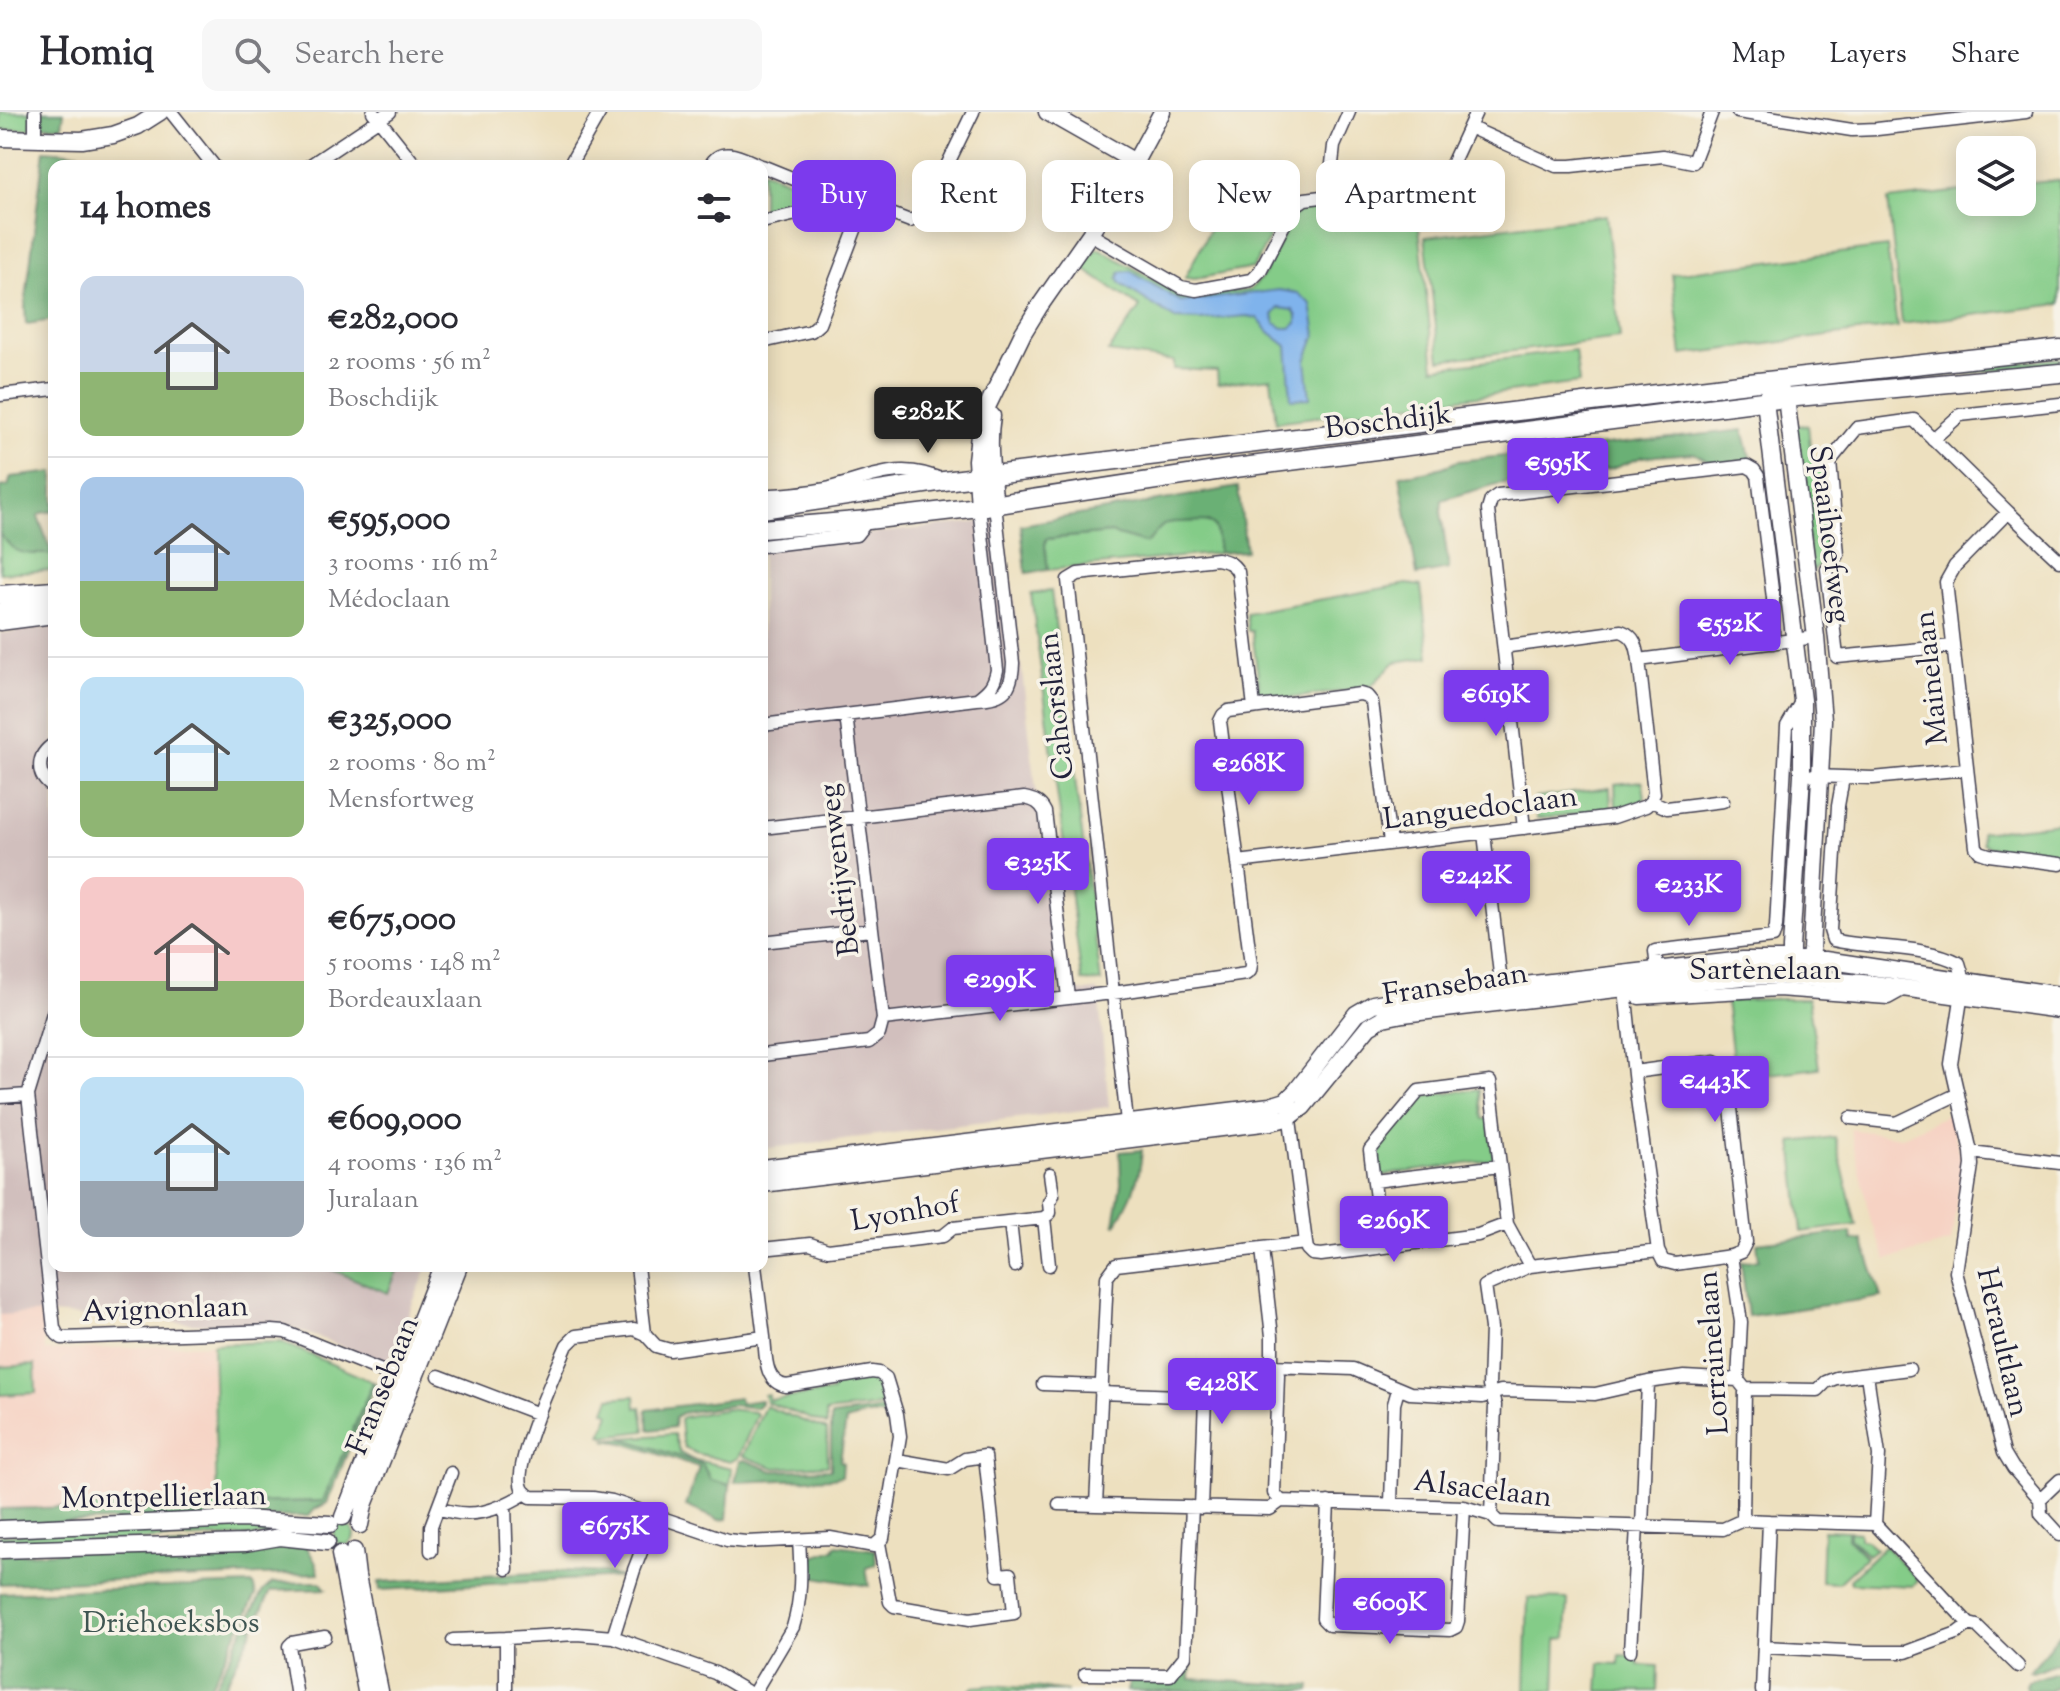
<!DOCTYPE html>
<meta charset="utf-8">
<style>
:root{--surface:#fff;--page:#f7f7f7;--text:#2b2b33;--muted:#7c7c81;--line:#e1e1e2;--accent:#7c3aed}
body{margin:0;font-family:"Sorts Mill Goudy",serif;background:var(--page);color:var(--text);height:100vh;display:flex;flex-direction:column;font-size:30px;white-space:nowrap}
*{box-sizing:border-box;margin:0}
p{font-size:26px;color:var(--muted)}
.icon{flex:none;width:44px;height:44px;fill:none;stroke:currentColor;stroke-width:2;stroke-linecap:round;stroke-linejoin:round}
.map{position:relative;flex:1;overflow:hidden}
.side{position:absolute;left:48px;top:48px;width:720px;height:1112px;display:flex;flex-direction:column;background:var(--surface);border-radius:16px;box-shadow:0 4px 20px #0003}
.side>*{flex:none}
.top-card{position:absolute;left:792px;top:48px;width:760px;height:72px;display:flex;gap:16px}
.tools{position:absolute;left:1956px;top:24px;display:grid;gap:16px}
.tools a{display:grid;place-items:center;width:80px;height:80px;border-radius:16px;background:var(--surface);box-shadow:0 4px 20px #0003;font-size:40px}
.price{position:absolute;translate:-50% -68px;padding:0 18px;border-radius:8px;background:var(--accent);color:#fff;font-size:26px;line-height:52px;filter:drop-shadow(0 2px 4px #0008)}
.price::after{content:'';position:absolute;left:50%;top:48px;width:24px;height:18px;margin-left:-12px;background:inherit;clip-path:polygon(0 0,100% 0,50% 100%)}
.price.active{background:#222;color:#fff}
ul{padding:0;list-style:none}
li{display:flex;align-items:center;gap:24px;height:200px;padding:0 32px}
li+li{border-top:2px solid var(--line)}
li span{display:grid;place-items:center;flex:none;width:224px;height:160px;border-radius:16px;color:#555}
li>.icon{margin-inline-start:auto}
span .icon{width:96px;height:96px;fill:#fffc;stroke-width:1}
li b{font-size:34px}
h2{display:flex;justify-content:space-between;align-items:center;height:96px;padding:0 32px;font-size:34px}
.chip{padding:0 28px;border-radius:16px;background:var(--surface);box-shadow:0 4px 20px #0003;font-size:28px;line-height:72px}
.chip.active{background:var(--accent);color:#fff}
header{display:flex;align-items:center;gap:48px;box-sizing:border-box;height:112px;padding:0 40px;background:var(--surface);border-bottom:2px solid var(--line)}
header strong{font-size:38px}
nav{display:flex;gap:44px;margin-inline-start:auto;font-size:28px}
.search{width:560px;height:72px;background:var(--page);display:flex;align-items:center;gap:20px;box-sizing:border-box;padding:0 28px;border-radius:16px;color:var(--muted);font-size:30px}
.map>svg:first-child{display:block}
.built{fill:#f6d2c3}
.industrial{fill:#d1bfbd}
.green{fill:#84cc88;stroke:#537762;stroke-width:2}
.forest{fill:#6bb074;stroke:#466958;stroke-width:2}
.water{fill:#7fb3ec;stroke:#506a94;stroke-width:2;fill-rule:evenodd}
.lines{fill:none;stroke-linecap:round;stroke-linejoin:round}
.street-casing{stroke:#403e4f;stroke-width:15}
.secondary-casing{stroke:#403e4f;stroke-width:19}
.primary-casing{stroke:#403e4f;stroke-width:21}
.street{stroke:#fff;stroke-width:12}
.secondary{stroke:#fff;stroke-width:16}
.primary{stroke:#fff;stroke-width:18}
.labels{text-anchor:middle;stroke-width:7;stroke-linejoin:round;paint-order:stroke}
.street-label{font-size:30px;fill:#22223b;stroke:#f7f3e8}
.park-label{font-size:30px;fill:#3f5552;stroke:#f7f3e8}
</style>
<header>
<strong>Homiq</strong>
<div class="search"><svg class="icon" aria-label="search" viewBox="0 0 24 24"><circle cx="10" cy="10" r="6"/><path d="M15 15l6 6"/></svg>Search here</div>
<nav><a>Map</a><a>Layers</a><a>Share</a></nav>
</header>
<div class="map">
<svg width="2060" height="1579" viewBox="0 0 2060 1579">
<rect width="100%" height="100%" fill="#f7f3e8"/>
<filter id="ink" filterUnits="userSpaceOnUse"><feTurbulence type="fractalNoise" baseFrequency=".0125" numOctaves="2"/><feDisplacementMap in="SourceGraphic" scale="16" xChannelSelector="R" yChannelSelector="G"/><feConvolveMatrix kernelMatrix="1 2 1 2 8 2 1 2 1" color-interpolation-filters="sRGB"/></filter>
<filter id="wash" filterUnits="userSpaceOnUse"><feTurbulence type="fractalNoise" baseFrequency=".006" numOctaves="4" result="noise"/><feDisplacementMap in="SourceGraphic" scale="32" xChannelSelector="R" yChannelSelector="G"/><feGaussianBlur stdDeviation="1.8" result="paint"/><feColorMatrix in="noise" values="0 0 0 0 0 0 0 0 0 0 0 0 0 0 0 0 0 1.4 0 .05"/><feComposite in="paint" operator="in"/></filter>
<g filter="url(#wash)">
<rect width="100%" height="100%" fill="#ede0bf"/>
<path class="built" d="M1950 1001 1962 1051 1951 1130 1886 1148 1871 1110 1850 1017 1901 1025Z
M40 1200 45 1239 211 1232 215 1394 0 1402V1201Z"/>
<path class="industrial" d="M1004 407 1060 881 1098 878 1109 995 762 1037V434Z
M54 515V1154H428L388 1251 276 1210 207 1212 32 1201 0 1203V521Z"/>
<path class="green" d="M0 0H31V17L0 18Z
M762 58 809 77 811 89 805 93 762 103Z
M2060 68V192L1902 212 1888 88 1970 78V90H2022V72Z
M1381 82 1389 83 1417 96 1434 256 1575 238 1579 271 1276 310 1271 266 1218 272 1217 259 1174 257V249L1108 240 1140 195 1082 156 1096 137H1100L1177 181 1180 185 1250 178 1263 164 1297 98 1305 92Z
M1219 99 1270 125 1253 156 1195 167 1185 166Z
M1606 103 1620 226 1440 248 1425 125Z
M1887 135 1897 215 1682 243 1672 162Z
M2060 246V251L1819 277 1817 273Z
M1808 313 1811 344 1823 352 1826 371 1818 373 1828 433V447L1812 459 1794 314Z
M1205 408C1219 413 1217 427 1219 441L1048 458 1045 434 1046 427 1111 421 1146 431 1162 413 1169 410Z
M0 422C16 444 27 442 52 442L54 458 0 461Z
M1407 472 1421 474 1429 545 1395 550 1370 575 1362 577 1265 589 1256 581V577L1259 572 1252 519H1248L1246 501Z
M1051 479 1101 870 1082 869 1031 482Z
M1641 669 1643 670 1645 686 1643 688 1619 697 1616 696 1615 672Z
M1610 676 1611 698 1537 707 1535 686Z
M2060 711V746L1989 735 1982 731 1981 720Z
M1769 887H1808L1819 956 1745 965 1742 947H1733L1726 889Z
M1479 977 1483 1007H1489L1494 1048 1378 1064C1374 1030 1399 1010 1418 984Z
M1835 1025 1856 1113 1802 1120 1792 1030Z
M323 1154H399L388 1181Z
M281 1230 373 1270 323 1389 217 1392 213 1232Z
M35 1253 36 1281 0 1283V1255Z
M869 1267 881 1269 887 1289 886 1292 880 1294 826 1300 827 1313 766 1290 764 1283 768 1282 769 1288 832 1280 831 1272Z
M635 1284 636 1296 641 1295 645 1319 605 1324 601 1323 610 1302 605 1299 610 1286Z
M765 1294 827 1318 828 1353 775 1356 743 1344Z
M728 1297 754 1300 757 1302 738 1346 730 1350 695 1341 684 1335 682 1328 680 1307 683 1305Z
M674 1322 680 1341 691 1347 732 1356 730 1373 710 1368 702 1352 622 1326Z
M239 1411 303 1415 302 1423 0 1432V1423Z
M334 1423a10 10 0 1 1 20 0a10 10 0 1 1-20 0Z
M1823 1418 1847 1419V1426L1866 1445 1838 1471 1821 1470Z
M1849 1419 1859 1420V1427L1866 1428 1876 1437 1868 1443 1849 1426Z
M1885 1434 1918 1468 1913 1474 1850 1471 1849 1468Z
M1528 1486 1568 1487 1566 1526 1557 1527 1555 1579H1525Z
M1620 1543 1638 1544V1553L1658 1554 1657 1579H1598L1600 1551 1619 1552Z
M995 1573C1005 1574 1025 1577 1033 1575L1068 1579H969L973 1575Z"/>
<path class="forest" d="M39 0H64L62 14H39Z
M44 38 79 41 84 54H54V208L26 212 25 195Z
M1743 318 1751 348 1714 353 1694 341 1642 345 1612 357 1497 372 1442 388 1441 400 1449 457 1417 463 1400 363C1421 362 1438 358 1458 349Z
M54 360V399L42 401 38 404 52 442C26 442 17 445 0 422V375L8 374 11 365Z
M1238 375 1246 439 1219 441C1215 407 1217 408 1183 410 1177 410 1169 409 1164 413 1156 417 1154 427 1145 431L1111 421 1046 427 1045 434 1048 458 1026 461 1021 413Z
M1142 1038C1140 1069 1131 1086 1116 1113L1114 1112 1121 1072 1120 1040Z
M1851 1120 1852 1129 1862 1128 1882 1185 1748 1204 1741 1150 1759 1147 1757 1131Z
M373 1270 376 1271 327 1391 315 1397 309 1404 0 1412V1397L323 1389Z
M739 1286 740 1291 761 1288V1291L756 1296 733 1293 682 1301 675 1305 674 1315 651 1318 649 1317 646 1298Z
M890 1296 895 1309C874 1298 867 1303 846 1309L840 1349 843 1350 842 1364 833 1366 735 1370 740 1349 745 1348 773 1359 831 1357V1304Z
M622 1326 702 1352 711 1368 730 1373 727 1407 719 1408 686 1394 699 1355 624 1331 605 1328Z
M275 1429 306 1433C310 1443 318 1451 319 1461L0 1472V1443Z
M836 1433 875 1438 876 1453 866 1456 869 1474 814 1465 813 1444 834 1437Z
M569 1459 604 1461 621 1465 380 1478 379 1470Z
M320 1470 326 1477 271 1479 254 1514 247 1510 263 1479 272 1471Z
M253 1472 256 1483 208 1579H0V1481Z
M246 1512 254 1516 222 1579H212Z
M2060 1522V1549L2034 1560 2030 1559Z
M1189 1553H1191L1190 1567 1311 1574 1310 1579H1127L1130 1568H1174Z
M2060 1559V1571L2050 1579H2028L2026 1573 2028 1569Z"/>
<path class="water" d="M1130 159 1182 190 1279 178 1297 181 1311 192 1316 223 1306 249 1310 286 1291 287 1287 234 1269 220 1257 206 1247 204 1200 208 1175 207 1121 172 1118 166 1121 160ZM1279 196 1293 198 1297 204V211L1291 216H1283L1275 211 1273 203Z"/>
</g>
<g filter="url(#ink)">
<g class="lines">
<g class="street-casing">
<path id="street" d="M35 0V25
M171 0 214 54
M373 0 416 54
M1738 0 1852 18 1877 17 2026 0
M1469 15 1556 54H1571L1663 44 1693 50 1712 0
M309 54 390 0
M569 54 600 0
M710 54C721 32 744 47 761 54
M762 54 814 75 818 97
M1238 68 1293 95
M1335 83 1332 52 1334 34 1349 0
M762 110 848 90 865 92 910 109 923 103 973 0
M1090 122 1181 175 1196 178 1251 168 1260 159 1293 95 1305 87 1436 71 1446 65 1476 0
M762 230 811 219 819 212 865 92
M0 283 54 277
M1933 327 1960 303 2060 292
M762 384C784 382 808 381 830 376 872 365 902 348 944 369
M762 434 856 423 868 408
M2060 449 2008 400 1955 454 1946 470 1976 735 1980 740 1989 743 2060 752
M0 512 54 505
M1953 534 1837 545 1827 457 1838 443 1830 349 1857 316 1914 308 2008 400
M1505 538 1510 534 1621 519C1635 524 1637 534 1639 548L1654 681 1651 689
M1639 548 1816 525
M977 587C989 578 994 573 997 558L979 395
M762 613 977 587C1004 586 1012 578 1013 551L995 393
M54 632C36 643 35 664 54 676
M1813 664 1873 666 1966 657
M1843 666 1838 694 1830 818 1833 828C1870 837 1926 833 1959 851L1964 868 1951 952 1971 1040 1972 1053 1956 1160 2004 1341 2013 1356 2040 1387 2041 1402 2060 1423
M762 716 1024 686C1034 688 1040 690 1045 700L1068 885
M1524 716 1488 398 1491 388 1498 383 1747 354 1754 358 1758 364 1773 486V531
M1484 721 1502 880
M1238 750 1614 705 1646 694 1651 689 1667 696 1723 689
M762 830 871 818
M1657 857 1655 839 1773 825 1776 815 1787 614 1801 590
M1624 868 1635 972 1658 1139 1663 1149 1675 1152 1731 1144 1741 1210 1738 1268 1745 1277 1743 1408
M1625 876 1639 886 1778 878 1888 886 1906 876
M54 898 28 983 54 1216 57 1222 62 1226 272 1219 285 1220 404 1268
M883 907 1113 881 1246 862 1250 859 1251 853 1220 609 1223 603 1228 599 1360 582 1367 584 1372 590 1390 731
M762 943 869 930 879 922 883 907 846 603
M1634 960 1715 949 1723 953 1727 961 1746 1130 1741 1140 1731 1144
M0 985 28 983
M1289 1000 1306 1131 1116 1153 1107 1165 1096 1393 1270 1397 1281 1389 1464 1395 1491 1403 1498 1410 1723 1417 1743 1408 1769 1409
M1851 1006 1897 1011 1958 982
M1128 1019 1068 468 1078 462 1217 447C1227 449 1233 451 1238 460L1254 595
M1971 1040 2060 1051
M1374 1069 1500 1054
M1010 1110 1015 1154
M1306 1131 1307 1137 1312 1142 1321 1143 1478 1123 1507 1112
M1382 1135 1370 1038 1419 979 1490 970 1507 1112 1530 1154
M762 1137 810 1132 828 1138 943 1124 953 1116 1044 1106
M1262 1137 1272 1224V1254L1278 1263 1274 1381 1281 1389
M1049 1153 1044 1106 1050 1101 1049 1090 1053 1083 1050 1062
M637 1154 645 1222
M755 1154 764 1225
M634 1217 645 1222 656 1234 670 1238 764 1225C766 1244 764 1270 786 1274L872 1260 879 1261 886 1266 897 1302 900 1324 883 1426 874 1434 830 1426 746 1430 727 1428 612 1389 593 1386 531 1385C528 1383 523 1379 522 1376 512 1353 556 1259 567 1233L576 1224Z
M1272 1254 1353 1257 1410 1281 1482 1285 1501 1279 1595 1282 1648 1270 1684 1265 1738 1268
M1867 1263 1879 1343 1875 1412
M439 1264 539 1302
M1043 1272 1101 1274
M1745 1277 1818 1278 1826 1270 1836 1266 1909 1257
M1101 1281 1205 1285
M2040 1387 2060 1368
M1328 1390 1323 1507 1329 1513 1450 1518 1456 1515 1458 1509 1464 1395
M1391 1391 1394 1292 1398 1278
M1059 1392 1096 1393
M505 1394 507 1457
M438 1396C471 1408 497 1399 526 1381
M1201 1396 1205 1285 1212 1274 1278 1263
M1491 1403 1495 1293 1489 1274 1491 1216 1485 1174 1530 1154 1658 1139
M1642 1414 1648 1270
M879 1431 890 1490 894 1494 970 1507 1014 1501 1010 1462 998 1463 985 1344 965 1347 949 1357 897 1348
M431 1439V1414L451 1361
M613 1525 634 1458 655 1404
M453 1528 506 1526
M1764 1535 1866 1540H1906L1957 1521 1969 1512
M1630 1539 1637 1414
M1085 1562 1170 1563 1185 1544 1192 1395
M296 1579 289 1534 292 1531 325 1525
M506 1579V1526L577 1522 613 1525 715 1561 746 1579
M755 1579 793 1515C802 1486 801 1458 799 1428
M1762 1579 1769 1409 1875 1412 1969 1512 1977 1514 2018 1554"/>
</g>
<g class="secondary-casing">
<path id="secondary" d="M1047 0 1135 50
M0 26 82 28 113 23 138 14 160 0
M1773 269 1786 286 1816 525 1823 608 1811 837 1810 848 1804 857
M1769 280 1765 289 1802 588V663L1791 836V848L1795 856
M992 304C987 333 992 364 995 393
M979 395 976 348 980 315 988 293 1023 221 1039 195 1090 122 1135 50 1162 0
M762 1056 1270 994 1286 989 1296 979 1356 902 1373 892 1401 887 1743 848H1825L2060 883
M762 1072 1271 1010 1290 1005 1303 995 1369 914 1383 906 1403 902 1625 876 1744 865 1778 864 1874 872 2060 898
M343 1405 442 1154
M360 1413 364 1393 459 1154
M0 1417 241 1407 330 1412
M0 1438 245 1431 280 1425 327 1430
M354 1439 357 1464 380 1579
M340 1442 366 1579"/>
</g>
<g class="primary-casing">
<path id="primary" d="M762 397 944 369 1740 272 2060 237
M762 417 868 408 979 395 1235 356 1786 286 2060 261
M0 483 54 479
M0 501 54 494"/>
</g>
<use href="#street" class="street"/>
<use href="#secondary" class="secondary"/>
<use href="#primary" class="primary"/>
</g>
</g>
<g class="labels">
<g class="street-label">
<text transform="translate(1388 308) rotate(-7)" y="10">Boschdijk</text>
<text transform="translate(1831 422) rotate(83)" y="10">Spaaihoefweg</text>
<text transform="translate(1930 566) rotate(-96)" y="10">Mainelaan</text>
<text transform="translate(1055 594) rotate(-96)" y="10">Cahorslaan</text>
<text transform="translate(1480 695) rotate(-7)" y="10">Languedoclaan</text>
<text transform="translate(838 758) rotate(-97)" y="10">Bedrijvenweg</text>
<text x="1765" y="867">Sartènelaan</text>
<text transform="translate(1455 871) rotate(-9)" y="10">Fransebaan</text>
<text transform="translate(905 1099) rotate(-10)" y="10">Lyonhof</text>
<text transform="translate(165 1196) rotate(-2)" y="10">Avignonlaan</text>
<text transform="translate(2004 1230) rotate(77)" y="10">Heraultlaan</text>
<text transform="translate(1712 1241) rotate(-94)" y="10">Lorrainelaan</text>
<text transform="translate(382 1273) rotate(-68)" y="10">Fransebaan</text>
<text transform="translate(1483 1376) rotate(7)" y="10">Alsacelaan</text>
<text transform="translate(164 1384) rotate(-1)" y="10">Montpellierlaan</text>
</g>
<g class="park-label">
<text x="171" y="1520">Driehoeksbos</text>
</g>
</g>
</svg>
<div class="tools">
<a><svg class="icon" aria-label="layers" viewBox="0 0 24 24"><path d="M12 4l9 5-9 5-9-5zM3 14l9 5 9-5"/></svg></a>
</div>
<b class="price active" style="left:928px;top:343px">€282K</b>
<b class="price" style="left:1558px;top:394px">€595K</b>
<b class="price" style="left:1730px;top:555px">€552K</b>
<b class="price" style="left:1496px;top:626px">€619K</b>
<b class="price" style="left:1249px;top:695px">€268K</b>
<b class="price" style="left:1038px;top:794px">€325K</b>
<b class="price" style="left:1476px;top:807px">€242K</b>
<b class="price" style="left:1689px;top:816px">€233K</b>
<b class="price" style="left:1000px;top:911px">€299K</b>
<b class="price" style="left:1715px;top:1012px">€443K</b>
<b class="price" style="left:1394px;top:1152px">€269K</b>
<b class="price" style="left:1222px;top:1314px">€428K</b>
<b class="price" style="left:615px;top:1458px">€675K</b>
<b class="price" style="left:1390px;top:1534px">€609K</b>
<div class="top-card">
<a class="chip active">Buy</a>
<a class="chip">Rent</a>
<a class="chip">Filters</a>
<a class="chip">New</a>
<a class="chip">Apartment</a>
</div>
<section class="side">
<h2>14 homes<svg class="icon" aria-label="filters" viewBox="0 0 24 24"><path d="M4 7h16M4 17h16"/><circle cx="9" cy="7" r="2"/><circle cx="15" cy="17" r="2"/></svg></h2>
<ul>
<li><span style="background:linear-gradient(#c9d6e8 60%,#8fb573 0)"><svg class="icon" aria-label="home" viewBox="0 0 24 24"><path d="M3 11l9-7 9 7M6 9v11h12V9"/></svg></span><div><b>€282,000</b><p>2 rooms · 56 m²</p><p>Boschdijk</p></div></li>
<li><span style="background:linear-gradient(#a9c7e8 65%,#8fb573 0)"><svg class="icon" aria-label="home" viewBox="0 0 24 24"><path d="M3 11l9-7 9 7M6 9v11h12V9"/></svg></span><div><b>€595,000</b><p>3 rooms · 116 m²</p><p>Médoclaan</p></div></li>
<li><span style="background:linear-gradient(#bfe0f5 65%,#8fb573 0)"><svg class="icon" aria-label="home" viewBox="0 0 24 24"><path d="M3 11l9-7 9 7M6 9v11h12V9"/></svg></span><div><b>€325,000</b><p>2 rooms · 80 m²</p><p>Mensfortweg</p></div></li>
<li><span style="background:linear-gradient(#f6c9c9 65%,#8fb573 0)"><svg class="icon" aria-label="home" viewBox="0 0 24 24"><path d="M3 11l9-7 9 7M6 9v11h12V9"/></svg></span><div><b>€675,000</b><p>5 rooms · 148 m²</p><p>Bordeauxlaan</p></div></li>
<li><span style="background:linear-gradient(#bfe0f5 65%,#9aa5b1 0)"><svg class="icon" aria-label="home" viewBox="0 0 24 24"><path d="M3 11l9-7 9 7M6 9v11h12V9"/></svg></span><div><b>€609,000</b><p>4 rooms · 136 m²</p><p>Juralaan</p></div></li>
</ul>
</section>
</div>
